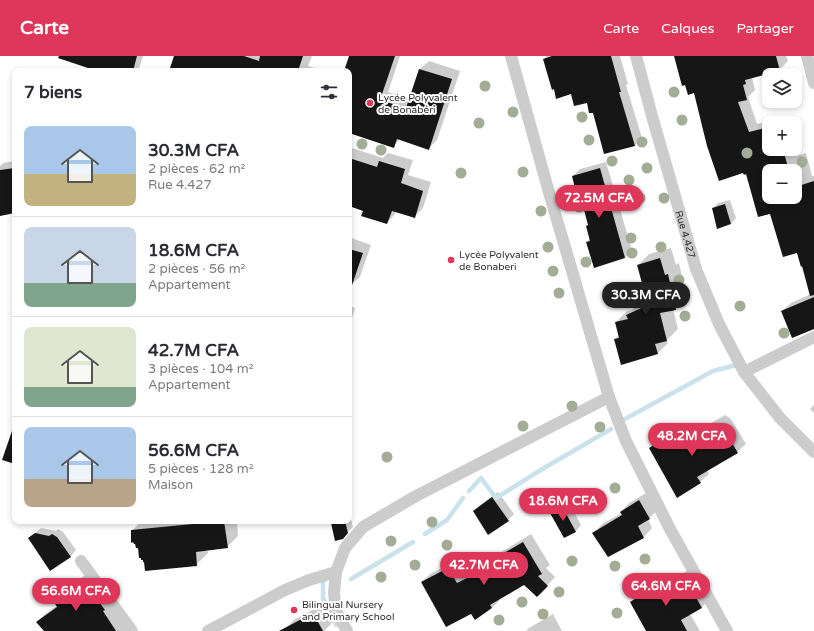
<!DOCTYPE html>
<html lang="fr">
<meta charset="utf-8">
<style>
:root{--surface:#fff;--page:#f7f7f7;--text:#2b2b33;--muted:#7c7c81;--line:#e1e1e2;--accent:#df375a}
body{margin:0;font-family:"Varela Round",sans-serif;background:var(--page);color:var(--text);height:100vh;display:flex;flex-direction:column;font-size:15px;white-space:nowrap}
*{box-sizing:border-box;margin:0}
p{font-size:13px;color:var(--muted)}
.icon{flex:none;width:22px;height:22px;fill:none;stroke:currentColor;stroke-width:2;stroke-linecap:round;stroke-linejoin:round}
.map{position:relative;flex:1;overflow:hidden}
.drawer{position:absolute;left:12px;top:12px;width:340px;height:456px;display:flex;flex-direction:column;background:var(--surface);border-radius:8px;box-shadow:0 2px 6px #0003}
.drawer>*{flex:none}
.tools{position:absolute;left:762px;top:12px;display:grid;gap:8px}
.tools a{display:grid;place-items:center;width:40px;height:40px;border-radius:8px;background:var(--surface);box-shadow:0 2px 6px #0003;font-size:20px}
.price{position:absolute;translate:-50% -34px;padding:0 9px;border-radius:14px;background:var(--accent);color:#fff;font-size:13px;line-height:26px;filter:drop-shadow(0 1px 2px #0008)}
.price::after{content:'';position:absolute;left:50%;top:24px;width:12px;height:9px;margin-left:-6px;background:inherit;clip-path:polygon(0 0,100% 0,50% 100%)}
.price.active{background:#222;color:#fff}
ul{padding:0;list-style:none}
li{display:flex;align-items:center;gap:12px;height:100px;padding:0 12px}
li+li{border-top:1px solid var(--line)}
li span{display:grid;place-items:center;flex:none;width:112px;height:80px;border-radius:8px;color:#555}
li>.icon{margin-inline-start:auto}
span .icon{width:48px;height:48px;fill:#fffc;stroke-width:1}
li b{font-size:17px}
h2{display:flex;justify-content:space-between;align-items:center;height:48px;padding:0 12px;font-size:17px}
header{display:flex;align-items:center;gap:24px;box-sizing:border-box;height:56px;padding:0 20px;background:var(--accent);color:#fff}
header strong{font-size:19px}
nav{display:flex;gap:22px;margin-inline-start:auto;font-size:14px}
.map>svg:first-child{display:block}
.shadow{fill:#0003;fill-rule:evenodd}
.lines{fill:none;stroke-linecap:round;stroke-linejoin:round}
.stream{stroke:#cae2eb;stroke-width:4.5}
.building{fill:#161616}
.minor{stroke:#ccc;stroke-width:12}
.tree{fill:#a3ac94}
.poi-dot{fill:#df375a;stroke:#fff;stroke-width:1.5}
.labels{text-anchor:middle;stroke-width:4;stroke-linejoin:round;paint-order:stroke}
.poi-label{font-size:10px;fill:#2f2f2f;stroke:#fff;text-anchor:start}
.street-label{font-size:10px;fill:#2f2f2f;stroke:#fff}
</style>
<header>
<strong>Carte</strong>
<nav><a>Carte</a><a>Calques</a><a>Partager</a></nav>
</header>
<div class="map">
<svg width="814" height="575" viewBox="0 0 814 575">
<rect width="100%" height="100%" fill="#fff"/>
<path class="shadow" d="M65 0H143L138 15H100Z
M175 0H312L308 10 324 15H170Z
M350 0H400L388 36 410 43 420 13 429 5 460 15 437 84 429 92 400 83 393 90 349 76V15H345Z
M547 0H620L628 28 626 29 642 82 635 89 604 97 594 56 587 46 571 37 544 3Z
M675 0H786L788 5 779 14 752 21 755 34 748 41 757 68 785 61 787 67H769V93H794L796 100 806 97 812 120H814V270L782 255 791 247 811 238 798 195 771 157 747 116 695 36ZM769 115H795V141H769Z
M349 91 383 102 388 97 413 104 408 119 431 126 423 152 414 161 396 155 395 158 387 167 364 154 349 149Z
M15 105V156L0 155V110L3 107Z
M606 106 632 194 625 202 587 186 590 182 589 168 580 134 573 120 580 113Z
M730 144 736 162 731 168 713 153 718 147Z
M349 181 371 189 360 221 351 229H349Z
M671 192 676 209 679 207 687 242 676 253H673L678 273 667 284 668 287 657 298 615 283 619 279 616 266 627 255 632 254 638 248 648 244 638 209 649 198Z
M349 249 355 252 349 272Z
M814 349V357L810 353Z
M725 359 731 363 746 388 737 396 707 414 709 418 700 426 650 392 658 383 681 370 688 381Z
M498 436 514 458 508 464 474 455 480 449Z
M648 436 658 454 648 463 652 472 644 481 608 500 594 477 602 468 622 457 621 456 629 447Z
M568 445 581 469 576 475 564 481 551 457 556 452Z
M349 459H350L353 471 342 482 332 468 334 465H349Z
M141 465H237L238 480 227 491 207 493 208 497 196 509 139 491 132 475Z
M41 472 56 475 58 473 63 476 76 494 71 500 51 514 29 482Z
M531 478 550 509 546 512 555 521 545 532 524 527 499 542 500 544 492 552 472 557 422 526 430 518 453 506H457L465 520 478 513 485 506Z
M692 512 710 542 702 551 690 558 700 575H648L631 546 639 538 669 520 671 525Z
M90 516 129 575H44L37 566 45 558 58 549 53 543 61 536Z
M322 549 332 567 324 575H288L286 572 295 563Z
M553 558 562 575H526L529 572Z"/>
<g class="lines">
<path class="stream" d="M625 363 713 315 736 309
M469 435 481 422 496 442 544 412 611 373
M425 478 447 464 463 442
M351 523 413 486
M323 525V542L336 569"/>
</g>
<path class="building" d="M59 0H137L133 15H97L58 2Z
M174 0H244L259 5 260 0H303L298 15H169Z
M349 0H395L380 44 406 52 419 13 452 23 429 94 397 83 394 92 349 77V15H344Z
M552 0H611L621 36H619L635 90 604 98 593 57H589L587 47 574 50 571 38 556 43 554 33 552 34 543 3Z
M674 0H776L780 15 745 24 746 28 743 29 747 44 738 46 749 76 769 71V93H783L789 115H769V141H795V131L814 125V239L810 240 802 210 801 211 797 197 783 201 770 158 758 161 746 118 744 119 743 117 719 125 707 90 694 37 688 39 685 29 682 30Z
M349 102 377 111 379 105 405 113 401 127 423 135 415 162 392 155 387 168 361 160 363 155 349 150Z
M15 112V157L0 160V114Z
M600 112 625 202 594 212 586 186 590 185 586 170 588 169 579 135 576 136 572 120Z
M725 148 731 168 717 173 712 152Z
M349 193 363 197 351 232H349Z
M660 202 665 219 668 218 676 254 660 257 667 285 655 288 658 298 621 309 614 283 619 282 615 266 628 263 626 259 648 249 637 209Z
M814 241V273L792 282 781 255Z
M716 367 723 372 738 397 697 421 701 427 677 442 649 392 672 378 679 389Z
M13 372H15V408L2 404Z
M492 441 509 465 488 479 473 455Z
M639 444 650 463 638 470 644 482 608 501 592 477 622 459 620 456Z
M562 450 576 476 564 482 550 457Z
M224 465 228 492 196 496 197 510 145 515 144 506H143V504H141V502H139L138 492H136L135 488H134L133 486 131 487V474Z
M340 465H345L348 477 343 483 335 485 331 467Z
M35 477 49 480 52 478 57 481 71 501 50 515 28 482Z
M523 486 542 518 538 520 548 530 537 541 524 529 490 549 492 552 475 564 471 558 446 571 421 526 444 514H449L457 527 477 517 475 514Z
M684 520 702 552 681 564 687 575H646L630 546 660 528 663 532Z
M82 523 105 554 103 555 116 575H44L36 566 57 551 52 543Z
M313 557 323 575H279Z"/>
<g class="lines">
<g class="minor">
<path d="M511 0 550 140 609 341 626 385 670 473 727 575"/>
<path id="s1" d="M636 0 652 60 696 213 719 268 744 316 780 362 814 396"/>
<path d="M807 0 814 27"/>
<path d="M744 316 814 281"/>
<path d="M81 505 132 575"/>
<path d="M208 575 285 534 309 524 336 516"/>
<path d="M347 575 336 555 334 537 336 516 345 492 363 471 416 440 609 341"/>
</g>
</g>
<g class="tree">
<circle cx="485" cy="30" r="5.5"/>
<circle cx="674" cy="36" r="5.5"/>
<circle cx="513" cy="56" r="5.5"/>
<circle cx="582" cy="61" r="5.5"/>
<circle cx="682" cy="64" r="5.5"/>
<circle cx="479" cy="67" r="5.5"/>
<circle cx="589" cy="84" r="5.5"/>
<circle cx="642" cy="86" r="5.5"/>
<circle cx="362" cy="88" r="5.5"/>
<circle cx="381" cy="94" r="5.5"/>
<circle cx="747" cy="97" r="5.5"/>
<circle cx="612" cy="105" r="5.5"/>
<circle cx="802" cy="106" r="5.5"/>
<circle cx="647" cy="112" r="5.5"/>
<circle cx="523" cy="116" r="5.5"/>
<circle cx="461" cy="117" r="5.5"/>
<circle cx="629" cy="124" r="5.5"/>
<circle cx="640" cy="142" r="5.5"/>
<circle cx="664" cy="142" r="5.5"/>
<circle cx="579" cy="151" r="5.5"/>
<circle cx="541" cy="155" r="5.5"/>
<circle cx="631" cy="182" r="5.5"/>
<circle cx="548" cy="191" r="5.5"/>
<circle cx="661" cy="191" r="5.5"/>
<circle cx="632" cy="197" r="5.5"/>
<circle cx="586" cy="206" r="5.5"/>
<circle cx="553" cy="215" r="5.5"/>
<circle cx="679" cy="224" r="5.5"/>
<circle cx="559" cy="237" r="5.5"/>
<circle cx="628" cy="242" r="5.5"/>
<circle cx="740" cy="250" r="5.5"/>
<circle cx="685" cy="260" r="5.5"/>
<circle cx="784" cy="277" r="5.5"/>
<circle cx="572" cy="350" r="5.5"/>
<circle cx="523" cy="370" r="5.5"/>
<circle cx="600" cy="371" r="5.5"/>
<circle cx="387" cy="401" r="5.5"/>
<circle cx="615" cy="432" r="5.5"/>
<circle cx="432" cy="466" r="5.5"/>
<circle cx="391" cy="485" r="5.5"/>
<circle cx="447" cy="489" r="5.5"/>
<circle cx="645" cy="503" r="5.5"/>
<circle cx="572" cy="505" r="5.5"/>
<circle cx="415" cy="509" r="5.5"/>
<circle cx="615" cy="510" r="5.5"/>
<circle cx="381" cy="521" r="5.5"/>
<circle cx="559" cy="536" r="5.5"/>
<circle cx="522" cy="546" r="5.5"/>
<circle cx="617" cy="557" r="5.5"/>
<circle cx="543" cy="558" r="5.5"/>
<circle cx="499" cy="564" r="5.5"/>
</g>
<g class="poi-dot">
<circle cx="370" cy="47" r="4"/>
<circle cx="451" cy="204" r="4"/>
<circle cx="294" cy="554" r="4"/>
</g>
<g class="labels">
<g class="poi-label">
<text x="378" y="45">Lycée Polyvalent<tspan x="378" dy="12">de Bonabéri</tspan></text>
<text x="459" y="202">Lycée Polyvalent<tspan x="459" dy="12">de Bonaberi</tspan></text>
<text x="302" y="552">Bilingual Nursery<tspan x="302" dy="12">and Primary School</tspan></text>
</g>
<g class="street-label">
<text dy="4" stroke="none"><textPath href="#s1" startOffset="185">Rue 4.427</textPath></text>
</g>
</g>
</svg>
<div class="tools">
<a><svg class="icon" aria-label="layers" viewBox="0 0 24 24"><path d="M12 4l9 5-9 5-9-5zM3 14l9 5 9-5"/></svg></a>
<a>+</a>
<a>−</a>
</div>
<b class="price" style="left:599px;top:163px">72.5M CFA</b>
<b class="price active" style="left:646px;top:260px">30.3M CFA</b>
<b class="price" style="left:692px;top:401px">48.2M CFA</b>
<b class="price" style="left:563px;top:466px">18.6M CFA</b>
<b class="price" style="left:484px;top:530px">42.7M CFA</b>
<b class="price" style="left:666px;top:551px">64.6M CFA</b>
<b class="price" style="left:76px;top:556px">56.6M CFA</b>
<section class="drawer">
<h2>7 biens<svg class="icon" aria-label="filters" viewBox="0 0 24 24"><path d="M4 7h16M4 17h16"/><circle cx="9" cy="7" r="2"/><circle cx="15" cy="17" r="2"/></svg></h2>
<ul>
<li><span style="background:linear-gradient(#a9c7e8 60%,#c2b280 0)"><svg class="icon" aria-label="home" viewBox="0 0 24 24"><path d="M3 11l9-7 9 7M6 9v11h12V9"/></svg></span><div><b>30.3M CFA</b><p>2 pièces · 62 m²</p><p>Rue 4.427</p></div></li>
<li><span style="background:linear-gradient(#c9d6e8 70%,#7fa58c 0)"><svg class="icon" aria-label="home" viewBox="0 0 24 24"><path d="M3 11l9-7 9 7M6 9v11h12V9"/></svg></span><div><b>18.6M CFA</b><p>2 pièces · 56 m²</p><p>Appartement</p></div></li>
<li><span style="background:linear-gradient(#dfe7d0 75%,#7fa58c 0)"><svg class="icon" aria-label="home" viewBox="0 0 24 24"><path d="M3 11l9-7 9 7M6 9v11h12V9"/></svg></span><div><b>42.7M CFA</b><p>3 pièces · 104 m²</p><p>Appartement</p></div></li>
<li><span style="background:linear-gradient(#a9c7e8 65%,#b9a48a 0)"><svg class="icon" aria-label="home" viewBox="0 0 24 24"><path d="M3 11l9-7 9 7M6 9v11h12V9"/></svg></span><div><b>56.6M CFA</b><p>5 pièces · 128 m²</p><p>Maison</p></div></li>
</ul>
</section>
</div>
